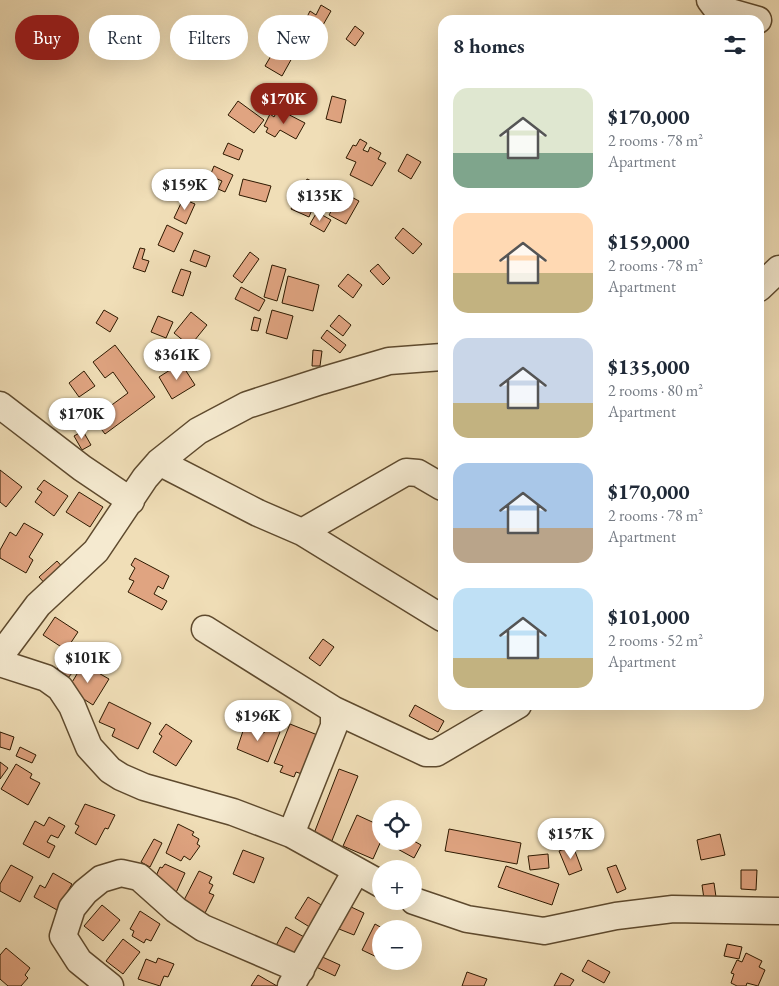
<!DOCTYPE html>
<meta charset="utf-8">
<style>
:root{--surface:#fff;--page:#f6f6f7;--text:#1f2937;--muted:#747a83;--accent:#8f2418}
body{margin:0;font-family:"EB Garamond",serif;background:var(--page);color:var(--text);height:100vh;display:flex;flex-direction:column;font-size:19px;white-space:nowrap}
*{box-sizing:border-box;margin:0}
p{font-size:16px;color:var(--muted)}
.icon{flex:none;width:28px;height:28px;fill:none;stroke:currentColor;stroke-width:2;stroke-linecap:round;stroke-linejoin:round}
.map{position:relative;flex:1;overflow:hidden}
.details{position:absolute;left:438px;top:15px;width:326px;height:695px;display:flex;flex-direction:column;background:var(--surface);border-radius:15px;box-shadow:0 5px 20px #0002}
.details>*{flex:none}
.guide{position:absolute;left:15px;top:15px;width:348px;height:45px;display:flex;gap:10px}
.tools{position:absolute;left:372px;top:800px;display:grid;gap:10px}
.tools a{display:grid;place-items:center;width:50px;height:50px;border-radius:50%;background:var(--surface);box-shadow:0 5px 20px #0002;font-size:25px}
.price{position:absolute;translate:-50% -42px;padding:0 11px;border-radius:18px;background:#fff;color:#222;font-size:16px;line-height:32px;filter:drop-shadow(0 1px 2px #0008)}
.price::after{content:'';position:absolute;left:50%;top:30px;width:15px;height:11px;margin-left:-8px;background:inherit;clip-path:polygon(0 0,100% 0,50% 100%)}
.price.on{background:var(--accent);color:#fff}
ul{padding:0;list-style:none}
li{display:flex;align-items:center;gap:15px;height:125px;padding:0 15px}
li span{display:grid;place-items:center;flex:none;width:140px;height:100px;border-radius:15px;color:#555}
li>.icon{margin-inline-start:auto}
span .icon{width:60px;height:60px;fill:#fffc;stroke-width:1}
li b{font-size:21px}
h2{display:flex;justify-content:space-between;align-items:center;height:60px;padding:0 15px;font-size:21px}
.chip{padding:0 18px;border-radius:22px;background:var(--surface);box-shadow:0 5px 20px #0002;font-size:18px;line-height:45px}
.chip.on{background:var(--accent);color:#fff}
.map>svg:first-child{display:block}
.building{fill:#e0a481;stroke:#2d1900}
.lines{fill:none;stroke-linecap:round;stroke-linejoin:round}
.minor-casing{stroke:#5e4a2e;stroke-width:29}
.minor{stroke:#f5ead0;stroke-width:26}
</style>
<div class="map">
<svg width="779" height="986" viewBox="0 0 779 986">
<rect width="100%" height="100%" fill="#f0deb7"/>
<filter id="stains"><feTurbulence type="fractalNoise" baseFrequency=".004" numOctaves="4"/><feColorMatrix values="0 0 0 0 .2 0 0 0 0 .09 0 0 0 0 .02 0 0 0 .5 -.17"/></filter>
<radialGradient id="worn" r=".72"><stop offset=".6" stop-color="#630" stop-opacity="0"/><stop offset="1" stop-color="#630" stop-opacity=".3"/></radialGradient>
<path class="building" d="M321 5 331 11 319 32 304 23 310 11 316 15Z
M355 26 364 33 355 46 346 39Z
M275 49 292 58 282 76 265 66Z
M332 96 346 100 341 123 326 119Z
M238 101 264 120 254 133 228 115Z
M278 109 305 123 296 139 280 130 275 137 266 132 268 128 264 126 270 114 274 117Z
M360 139 367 143 363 150 368 152 370 147 381 153 378 159 386 163 372 186 350 175 356 162 346 158 353 145 356 146Z
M228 143 243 150 239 160 223 154Z
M407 154 421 162 411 179 398 171Z
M214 166 233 175 225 192 218 189 222 181 210 176Z
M243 179 271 186 266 202 239 195Z
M307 179 322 186 309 217 291 209 296 199 304 203 308 193 302 190Z
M342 192 359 201 346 224 329 215Z
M183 199 195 204 186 224 174 218Z
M317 212 331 220 324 232 310 224Z
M167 225 183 233 174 252 158 245Z
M403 228 422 244 413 254 395 238Z
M140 248 145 249 142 259 149 261 145 272 133 268Z
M194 250 210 256 206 267 190 261Z
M250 252 259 259 242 283 233 276Z
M378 264 390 278 383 285 370 271Z
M272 265 286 269 277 301 264 297Z
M181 269 191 272 183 296 172 292Z
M348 274 362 285 353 298 338 286Z
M288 276 319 285 313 311 282 303Z
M241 287 265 300 259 311 235 299Z
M104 310 118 318 110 332 96 323Z
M272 310 293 316 287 339 266 333Z
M191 312 207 325 190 346 174 333Z
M339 315 351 325 343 336 330 326Z
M158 316 173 322 166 338 151 332Z
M254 317 261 319 258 331 251 330Z
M327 330 346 345 340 353 321 338Z
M115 345 155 397 105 434 89 413 105 401 109 407 128 393 113 372 105 378 93 362Z
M161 349 167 359 159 364 153 354Z
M313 350 322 351 320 366H312Z
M181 363 195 385 172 399 159 377Z
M84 371 95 386 79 397 69 383Z
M83 431 91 445 82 450 74 436Z
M0 470 22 487 6 507 0 502Z
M44 480 68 496 54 516 35 502 42 492 37 489Z
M79 492 103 507 90 527 66 512Z
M24 523 43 534 29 557 33 560 26 573 0 558V550L10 532 16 536Z
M135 558 169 576 163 589 158 586 154 594 167 601 162 610 128 592 134 581 129 579 135 568 131 565Z
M57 561 66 571 48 587 39 577Z
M55 617 78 632 66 650 43 635Z
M323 639 334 647 320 666 309 658Z
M66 658 77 667 63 684 52 675Z
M83 664 109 679 93 705 68 689Z
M109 702 151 723 138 749 112 736 115 729 99 722Z
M415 705 444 721 438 732 409 716Z
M246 722 255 725 253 729 264 733 267 726 280 732 268 762 237 749Z
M166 724 192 741 176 766 153 752 162 736 159 734Z
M290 724 320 736 305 775 296 772 294 777 280 772 283 766 274 763Z
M0 732 14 737 10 750 0 747Z
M20 747 36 755 32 763 16 756Z
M0 762 8 768 0 779Z
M16 764 32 774 30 778 40 783 28 805 1 789Z
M339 769 358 776 331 843 313 836Z
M85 804 115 815 108 829 105 828 96 845 75 833 79 826 75 824Z
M357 815 381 826V841L373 859 343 846Z
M49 817 65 826 58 838 51 835 47 842 55 846 49 858 23 844 35 821 44 826Z
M178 824 194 832 192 835 199 839 197 844 200 846 190 860 184 856 181 861 166 853Z
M449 829 521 843 517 864 445 851Z
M720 834 725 855 701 860 697 840Z
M154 839 162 843 150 867 141 862Z
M397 841H414L421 845 414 858 394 847Z
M573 846 582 870 569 875 559 851Z
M243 850 264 858 254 883 233 874Z
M548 854 549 868 530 870 528 856Z
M165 864 185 873 174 897 156 876 160 867 162 868Z
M11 865 33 877 20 902 0 891V884Z
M616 865 626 889 617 893 607 868Z
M506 866 559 884 552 905 498 887Z
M741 870H757L756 890 741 889Z
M199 871 212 877 209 883 213 885 209 893 214 895 205 913 183 902Z
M53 873 72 884 57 910 34 897 40 885 45 888Z
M714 883 716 897 704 899 702 885Z
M308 897 323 906 316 931 295 918Z
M102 905 120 920 103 941 84 926Z
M349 906 364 913 354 935 339 929Z
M140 911 160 924 151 941 146 939 144 943 132 936 134 931 130 929Z
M375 924 382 928 379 934 381 935V959L362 950Z
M286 927 306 938 293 962 273 951Z
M123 939 140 952 123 974 106 961Z
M727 944 742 947 739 959 724 956Z
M6 948 30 968 25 975 28 978 21 986H8L0 979V955Z
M746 953 762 961 759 967 765 970 758 986 747 983 746 986H737L731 983 734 974 731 973 737 960 742 962Z
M318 955 340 965 335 976 314 966Z
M158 958 174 964 168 977 164 976 160 986 138 979 146 959 156 963Z
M588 960 610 972 604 983 582 971Z
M467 972 487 979 484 986H462Z
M561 973 574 980 570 986H554Z
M258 975 277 986H251Z"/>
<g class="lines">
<g class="minor-casing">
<path id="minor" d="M710 0 716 8 758 20
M759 288 779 269
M0 405 82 468 131 501
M159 462 258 513 302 532 442 618
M302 532 406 472 418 473 442 487
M205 629 334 710V726L291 834
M0 656 38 605 96 551 145 478 159 462 198 431 247 405 321 381 389 361 442 357
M0 663 46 678 60 688 72 706 89 747 110 770 121 777 144 787 233 812 291 834 381 884
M334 710 426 753H436L518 705
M414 901 467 919 544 931 616 916 673 909 779 911
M110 986 79 961 63 936 72 908 85 892 101 879 121 873 139 877 176 910 203 928 301 970
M291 986 356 871"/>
</g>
<use href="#minor" class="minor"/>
</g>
<rect width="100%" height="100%" filter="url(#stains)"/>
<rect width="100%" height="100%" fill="url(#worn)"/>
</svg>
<div class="tools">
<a><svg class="icon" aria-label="locate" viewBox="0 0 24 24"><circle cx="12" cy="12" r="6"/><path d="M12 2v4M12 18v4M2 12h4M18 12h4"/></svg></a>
<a>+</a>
<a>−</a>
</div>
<b class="price on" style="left:284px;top:125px">$170K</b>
<b class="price" style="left:185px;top:211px">$159K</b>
<b class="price" style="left:320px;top:222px">$135K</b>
<b class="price" style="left:177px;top:381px">$361K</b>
<b class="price" style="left:82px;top:440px">$170K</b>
<b class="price" style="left:88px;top:684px">$101K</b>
<b class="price" style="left:258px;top:742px">$196K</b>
<b class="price" style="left:571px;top:860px">$157K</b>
<div class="guide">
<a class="chip on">Buy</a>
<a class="chip">Rent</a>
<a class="chip">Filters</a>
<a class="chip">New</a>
</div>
<section class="details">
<h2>8 homes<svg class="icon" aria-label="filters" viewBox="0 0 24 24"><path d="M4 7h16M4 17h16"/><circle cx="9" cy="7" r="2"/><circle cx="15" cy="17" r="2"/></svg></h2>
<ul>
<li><span style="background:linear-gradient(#dfe7d0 65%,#7fa58c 0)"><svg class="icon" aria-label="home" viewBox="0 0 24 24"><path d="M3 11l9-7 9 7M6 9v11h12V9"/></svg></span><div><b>$170,000</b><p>2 rooms · 78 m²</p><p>Apartment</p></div></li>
<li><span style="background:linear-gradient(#ffd9b3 60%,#c2b280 0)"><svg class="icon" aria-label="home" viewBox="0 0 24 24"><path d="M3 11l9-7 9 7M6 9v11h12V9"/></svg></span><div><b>$159,000</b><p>2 rooms · 78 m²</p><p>Apartment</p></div></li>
<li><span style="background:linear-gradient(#c9d6e8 65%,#c2b280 0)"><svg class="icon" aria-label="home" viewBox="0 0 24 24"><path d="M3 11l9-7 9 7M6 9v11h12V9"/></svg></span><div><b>$135,000</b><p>2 rooms · 80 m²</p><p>Apartment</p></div></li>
<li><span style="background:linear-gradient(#a9c7e8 65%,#b9a48a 0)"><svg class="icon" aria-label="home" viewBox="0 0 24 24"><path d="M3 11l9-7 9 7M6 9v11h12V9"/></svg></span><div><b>$170,000</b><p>2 rooms · 78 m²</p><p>Apartment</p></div></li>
<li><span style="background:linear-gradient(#bfe0f5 70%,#c2b280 0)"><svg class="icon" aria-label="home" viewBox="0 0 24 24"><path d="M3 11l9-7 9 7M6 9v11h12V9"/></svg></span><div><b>$101,000</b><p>2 rooms · 52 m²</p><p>Apartment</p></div></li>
</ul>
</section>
</div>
